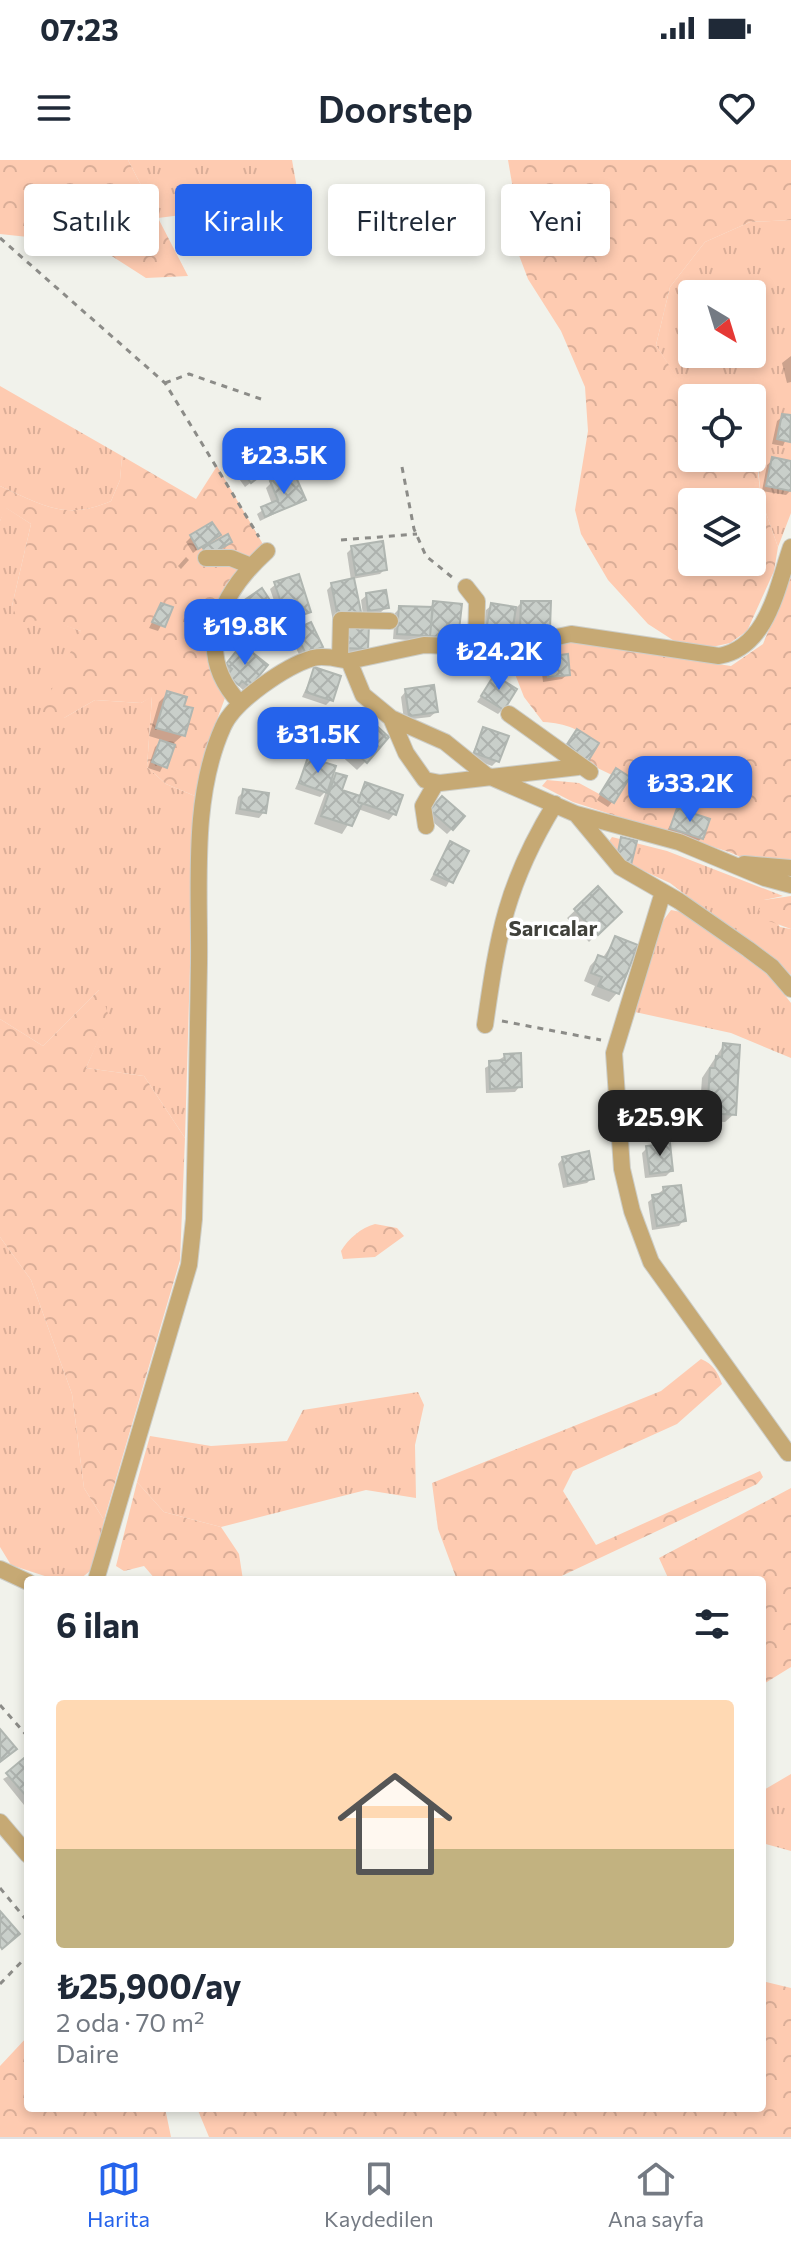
<!DOCTYPE html>
<html lang="tr">
<meta charset="utf-8">
<style>
:root{--surface:#fff;--page:#f6f6f7;--text:#1f2937;--muted:#747a83;--line:#e0e1e3;--accent:#2563eb}
body{margin:0;font-family:Commissioner,sans-serif;background:var(--page);color:var(--text);height:100vh;display:flex;flex-direction:column;font-size:30px;white-space:nowrap}
*{box-sizing:border-box;margin:0}
p{font-size:26px;color:var(--muted)}
.icon{flex:none;width:44px;height:44px;fill:none;stroke:currentColor;stroke-width:2;stroke-linecap:round;stroke-linejoin:round}
.map{position:relative;flex:1;overflow:hidden}
.details{position:absolute;left:24px;top:1416px;width:742px;height:536px;display:flex;flex-direction:column;background:var(--surface);border-radius:8px;box-shadow:0 4px 12px #0003}
.details>*{flex:none}
.banner{position:absolute;left:24px;top:24px;width:744px;height:72px;display:flex;gap:16px}
.needle{width:52px;rotate:142deg}
.tools{position:absolute;left:678px;top:120px;display:grid;gap:16px}
.tools a{display:grid;place-items:center;width:88px;height:88px;border-radius:8px;background:var(--surface);box-shadow:0 4px 12px #0003;font-size:40px}
.price{position:absolute;translate:-50% -68px;padding:0 18px;border-radius:16px;background:var(--accent);color:#fff;font-size:26px;line-height:52px;filter:drop-shadow(0 2px 4px #0008)}
.price::after{content:'';position:absolute;left:50%;top:48px;width:24px;height:18px;margin-left:-12px;background:inherit;clip-path:polygon(0 0,100% 0,50% 100%)}
.price.active{background:#222;color:#fff}
ul{padding:0;list-style:none}
li{display:grid;align-content:center;gap:16px;height:424px;padding:0 32px}
li span{display:grid;place-items:center;height:248px;border-radius:8px;color:#555}
li>.icon{margin-inline-start:auto}
span .icon{width:144px;height:144px;fill:#fffc;stroke-width:1}
li b{font-size:34px}
h2{display:flex;justify-content:space-between;align-items:center;height:96px;padding:0 32px;font-size:34px}
.pill{padding:0 28px;border-radius:8px;background:var(--surface);box-shadow:0 4px 12px #0003;font-size:28px;line-height:72px}
.pill.active{background:var(--accent);color:#fff}
.status{display:flex;justify-content:space-between;align-items:center;height:56px;padding:0 40px;background:var(--surface);direction:ltr}
.status svg{height:22px;fill:currentColor}
header{display:flex;justify-content:space-between;align-items:center;height:104px;padding:0 32px;background:var(--surface);font-size:36px;font-weight:600}
.tabs{display:flex;justify-content:space-around;align-items:center;height:112px;border-top:2px solid var(--line);background:var(--surface);font-size:22px;color:var(--muted)}
.tabs a{display:grid;justify-items:center;gap:4px}
.tabs .active{color:var(--accent)}
.map>svg:first-child{display:block}
.grass{fill:url(#grass-tufts);fill-rule:evenodd}
.forest{fill:url(#forest-crowns);fill-rule:evenodd}
.shadow{fill:#0003}
.building{fill:url(#building-cross-hatch);stroke:#b0b6b1;stroke-width:2}
.lines{fill:none;stroke-linecap:round;stroke-linejoin:round}
.minor-casing{stroke:#cdcec8;stroke-width:18}
.path{stroke:#8c8c88;stroke-width:3;stroke-dasharray:6 6;stroke-linecap:butt}
.minor{stroke:#c6a974;stroke-width:16}
.labels{text-anchor:middle;stroke-width:7;stroke-linejoin:round;paint-order:stroke}
.neighbourhood-label{font-size:22px;font-weight:bold;fill:#40413b;stroke:#fff}
</style>
<div class="status"><b>07:23</b><svg viewBox="0 0 49 12"><path d="M0 12V9h3v3zM5 12V6h3v6zM10 12V3h3v9zM15 12V0h3v12zM26 1h20v11H26zM47 4h2v5h-2z"/></svg></div>
<header><svg class="icon" aria-label="menu" viewBox="0 0 24 24"><path d="M4 6h16M4 12h16M4 18h16"/></svg>Doorstep<svg class="icon" aria-label="heart" viewBox="0 0 24 24"><path d="M12 20l-8-8c-3-5 5-10 8-4 3-6 11-1 8 4z"/></svg></header>
<div class="map">
<svg width="791" height="1977" viewBox="0 0 791 1977">
<defs>
<pattern id="grass-tufts" width="24" height="20" patternUnits="userSpaceOnUse" patternTransform="scale(2)"><rect width="24" height="20" fill="#fecbb1"/><path d="M3 7l-1-3M5 7V3M7 7l1-3M15 17l-1-3M17 17v-4M19 17l1-3" fill="none" stroke="#daae98"/></pattern>
<pattern id="forest-crowns" width="20" height="18" patternUnits="userSpaceOnUse" patternTransform="scale(2)"><rect width="20" height="18" fill="#fecbb1"/><path d="M2 6a3 3 0 1 1 6 0M12 15a3 3 0 1 1 6 0" fill="none" stroke="#daae98"/></pattern>
<pattern id="building-cross-hatch" width="8" height="8" patternUnits="userSpaceOnUse" patternTransform="scale(2)"><rect width="8" height="8" fill="#c9cfca"/><path d="M0 0l8 8M0 8l8-8" fill="none" stroke="#adb2ae"/></pattern>
</defs>
<rect width="100%" height="100%" fill="#f1f2eb"/>
<path class="grass" d="M128 0H292L299 40 158 58Z
M791 60V353L778 387 761 339 752 238 691 241 656 185 670 127 705 82 750 62ZM692 134H752V194H692Z
M0 226 122 296 120 320 111 341C66 361 42 345 0 326Z
M5 347 31 364 12 446 81 471 64 558 95 540 141 543 152 536 147 607 166 624 195 636 185 978 144 916 86 908 108 857 99 830 43 886 0 859V361Z
M612 677 667 691 783 736 764 740 780 767 791 769V815L670 723 631 705 608 683Z
M671 750 681 752 747 796 769 815 791 843V898L731 873 635 852 657 769Z
M0 1077 31 1120 72 1234 84 1328 104 1360 96 1406 79 1420H57L11 1405 0 1387Z
M418 1232 424 1245 415 1285 416 1338 366 1330 221 1367 164 1352 137 1322 150 1276 211 1286 287 1281 303 1250Z
M791 1614V1691L762 1683V1631Z"/>
<path class="forest" d="M0 0H128L188 116 146 118 93 84 0 74Z
M508 0H791V60L750 62 705 82 670 127 656 185 692 241V298H752L753 269 761 339 778 387 774 411 747 471 730 483 712 487 679 484 648 464 608 420 581 374 575 350 588 271 585 227 561 171 528 119 511 74 514 35ZM692 342H752V402H692Z
M122 296 196 339 217 306 267 391 219 463 228 530 212 573 195 636 166 624 147 607 152 537 141 543 95 540 64 558 35 563 81 471 44 459 20 464 12 446 31 364 6 348 0 361V326C42 345 66 361 111 341L120 320Z
M791 416V718L729 692 573 642 542 626 547 620 579 623 614 642 630 617 617 609 612 615 587 603 599 583C579 570 567 563 543 562L524 537 515 514 524 495 573 482 731 506 763 484Z
M791 736V769L766 760 759 750 764 740Z
M100 829 109 857 86 908 144 916 185 978 180 1100 104 1360 84 1328 72 1234 31 1120 0 1077V859L43 886Z
M375 1064 397 1068 404 1076 375 1097 343 1099 341 1091C349 1078 361 1068 375 1064Z
M701 1199C713 1204 718 1212 722 1224L677 1264 573 1311 563 1331 596 1385 760 1311 763 1317 757 1324 553 1420H457L438 1369 432 1323 661 1231Z
M137 1322 164 1352 221 1367 239 1394 243 1420H156L144 1406 124 1411 116 1406Z
M791 1328V1507L762 1525V1420H669L659 1398Z
M762 1821 791 1828V1977H209L197 1948H762Z
M28 1876V1948H165L171 1977H0V1906Z"/>
<path class="shadow" d="M791 196V222L787 223 782 203Z
M783 256 791 257V267L783 286 772 284 777 261Z
M773 300 791 303V330L786 335 762 331 767 305Z
M267 310 245 327 237 316 242 311Z
M271 323 303 340 260 361 257 354 272 344 266 328Z
M218 375 193 393 186 382 191 377Z
M352 388 385 409 380 414 352 419 359 451 333 461 327 430 332 425 351 420 347 393Z
M186 397 189 400 181 409 178 406Z
M276 424 309 451 282 464 270 429Z
M367 435 387 447 381 452 363 455 361 440Z
M244 442 269 456 252 468 239 447Z
M434 443 451 483 393 479 395 453 400 448 428 449Z
M521 443 548 468 543 474 515 473 513 454 509 479 504 485 481 481 486 450 492 445 515 449Z
M161 445 170 449 158 471 149 468Z
M283 469 287 474 278 481 275 476Z
M340 471 366 489 360 494 339 493Z
M296 472 320 486 301 498 290 477Z
M237 492 249 526 244 531 222 510Z
M546 498 568 514 562 519 543 522 541 504Z
M315 509 331 540 326 545 302 537Z
M494 517 503 549 498 554 477 542Z
M406 531 436 552 430 557 404 560 401 537Z
M168 533 182 547 183 575 174 583 160 612 148 608 155 587 162 580 149 576 159 542Z
M358 567 365 602 357 610 337 592Z
M484 569 497 601 492 606 470 598Z
M309 599 328 624 337 615 339 631 358 637 365 624 394 654 389 660 358 649 342 674 314 664 326 631 320 637 295 629Z
M611 616 613 641 608 647 597 640Z
M244 631 264 652 259 658 235 654 238 637Z
M437 644 452 669 447 674 426 656Z
M678 650 702 678 696 683 666 673Z
M451 684 467 691 446 727 430 720Z
M598 729 619 752 589 782 567 758Z
M616 778 635 786 617 833 609 842 591 835 595 826 584 821 590 806 598 797 602 799Z
M723 886 734 954 725 962 699 961 702 918Z
M505 896 520 926 515 932 486 933 485 908Z
M647 988 671 1011 666 1016 645 1018 642 993Z
M563 998 592 1018 587 1023 563 1028 558 1004Z
M664 1029 684 1060 679 1066 652 1070 648 1042Z
M28 1605V1642L24 1645 3 1619Z"/>
<path class="building" d="M782 254 791 255 790 282 777 279Z
M265 292 275 305 251 323 241 310Z
M772 297 791 301V331L766 326Z
M279 317 282 323 296 317 306 340 265 357 261 347 278 340 270 321Z
M212 362 221 375 198 389 190 375Z
M228 374 232 382 208 396 203 388Z
M383 381 387 410 356 415 351 386Z
M299 414 311 452 287 460 274 422Z
M354 418 361 452 338 457 331 423Z
M262 428 277 451 258 464 243 441Z
M386 430 389 448 368 451 366 433Z
M433 441 462 444 458 479 430 476Z
M521 441H551L550 469 520 468Z
M161 443 173 447 165 467 152 462Z
M491 443 516 447 511 480 485 476Z
M399 446 433 447 430 476 397 474Z
M311 462 323 487 306 494 294 470Z
M345 464 369 465 368 489 344 488Z
M242 484 268 505 250 527 242 521 239 525 227 516 232 509 226 504Z
M568 494 570 515 548 517 545 497Z
M314 507 341 516 333 541 306 532Z
M494 515 517 529 504 550 481 536Z
M434 525 438 552 409 556 405 529Z
M167 531 187 537 184 546 193 548 185 576 156 568Z
M366 556 389 577 367 603 343 582Z
M483 567 509 576 499 602 474 593Z
M577 569 599 583 587 603 564 589Z
M160 580 175 585 167 608 152 602Z
M308 597 336 606 327 633 299 623Z
M616 608 630 617 614 643 600 634Z
M336 613 347 616 342 630 360 636 358 642 362 644 352 666 321 656Z
M365 622 403 635 396 655 358 642Z
M243 629 269 633 266 653 240 649Z
M442 636 465 656 453 670 430 650Z
M677 648 710 659 703 679 670 668Z
M621 677 637 681 631 705 617 697Z
M450 681 469 691 453 723 434 714Z
M598 726 622 752 598 775 574 749Z
M615 776 638 785 619 834 598 826 602 817 591 813 598 795 606 798Z
M723 883 740 885 736 955 707 953 710 908H715L716 896 722 897Z
M521 893 522 927 490 929 489 901 505 900 504 894Z
M670 983 673 1011 650 1014 646 986Z
M589 991 594 1019 568 1024 562 997Z
M681 1025 686 1061 657 1066 652 1035 664 1033 663 1027Z
M0 1569 17 1589 0 1602Z
M24 1598 28 1602V1638L6 1613Z
M0 1751 20 1774 2 1789 0 1786Z"/>
<g class="lines">
<g class="minor-casing">
<path id="minor" d="M206 398H231L251 406
M466 427 477 441 476 486
M340 499 341 460 390 461
M349 501 424 485 506 488 571 474 719 496C768 487 777 427 791 387
M240 543C191 491 221 433 267 391
M509 554 590 612
M391 558 445 582 486 615 576 654 620 707 679 741 748 789 772 807 791 829
M576 654 679 682 765 718 791 725
M426 666 423 646 436 623
M744 704 791 708
M663 732 614 893 622 1009 632 1051 651 1102 788 1293
M485 865C498 774 506 724 555 644
M0 1409 28 1422
M96 1420 189 1105 194 1059C196 974 198 888 199 803 200 727 191 638 223 567 234 541 286 506 313 498 325 495 338 499 349 501L363 535 391 558 406 593 425 620 440 623 578 607
M0 1662 28 1695"/>
</g>
<path class="path" d="M0 78 165 223 259 377
M165 223 189 214 261 239
M402 307 414 369 426 396 453 418
M341 380 417 374
M502 861 601 880
M0 1545 28 1577
M0 1728 28 1762
M0 1824 28 1795"/>
<use href="#minor" class="minor"/>
</g>
<g class="labels">
<g class="neighbourhood-label">
<text x="553" y="776">Sarıcalar</text>
</g>
</g>
</svg>
<div class="tools">
<a><svg class="needle" viewBox="-14 -14 28 28"><path d="M0-13l5 13h-10z" fill="#e53935"/><path d="M0 13l5-13h-10z" fill="#747a83"/></svg></a>
<a><svg class="icon" aria-label="locate" viewBox="0 0 24 24"><circle cx="12" cy="12" r="6"/><path d="M12 2v4M12 18v4M2 12h4M18 12h4"/></svg></a>
<a><svg class="icon" aria-label="layers" viewBox="0 0 24 24"><path d="M12 4l9 5-9 5-9-5zM3 14l9 5 9-5"/></svg></a>
</div>
<b class="price" style="left:284px;top:336px">₺23.5K</b>
<b class="price" style="left:245px;top:507px">₺19.8K</b>
<b class="price" style="left:499px;top:532px">₺24.2K</b>
<b class="price" style="left:318px;top:615px">₺31.5K</b>
<b class="price" style="left:690px;top:664px">₺33.2K</b>
<b class="price active" style="left:660px;top:998px">₺25.9K</b>
<div class="banner">
<a class="pill">Satılık</a>
<a class="pill active">Kiralık</a>
<a class="pill">Filtreler</a>
<a class="pill">Yeni</a>
</div>
<section class="details">
<h2>6 ilan<svg class="icon" aria-label="filters" viewBox="0 0 24 24"><path d="M4 7h16M4 17h16"/><circle cx="9" cy="7" r="2"/><circle cx="15" cy="17" r="2"/></svg></h2>
<ul>
<li><span style="background:linear-gradient(#ffd9b3 60%,#c2b280 0)"><svg class="icon" aria-label="home" viewBox="0 0 24 24"><path d="M3 11l9-7 9 7M6 9v11h12V9"/></svg></span><div><b>₺25,900/ay</b><p>2 oda · 70 m²</p><p>Daire</p></div></li>
</ul>
</section>
</div>
<nav class="tabs">
<a class="active"><svg class="icon" aria-label="map" viewBox="0 0 24 24"><path d="M3 6l6-2 6 2 6-2v14l-6 2-6-2-6 2zM9 4v14M15 6v14"/></svg>Harita</a>
<a><svg class="icon" aria-label="saved" viewBox="0 0 24 24"><path d="M7 4h10v16l-5-4-5 4z"/></svg>Kaydedilen</a>
<a><svg class="icon" aria-label="home" viewBox="0 0 24 24"><path d="M3 11l9-7 9 7M6 9v11h12V9"/></svg>Ana sayfa</a>
</nav>
